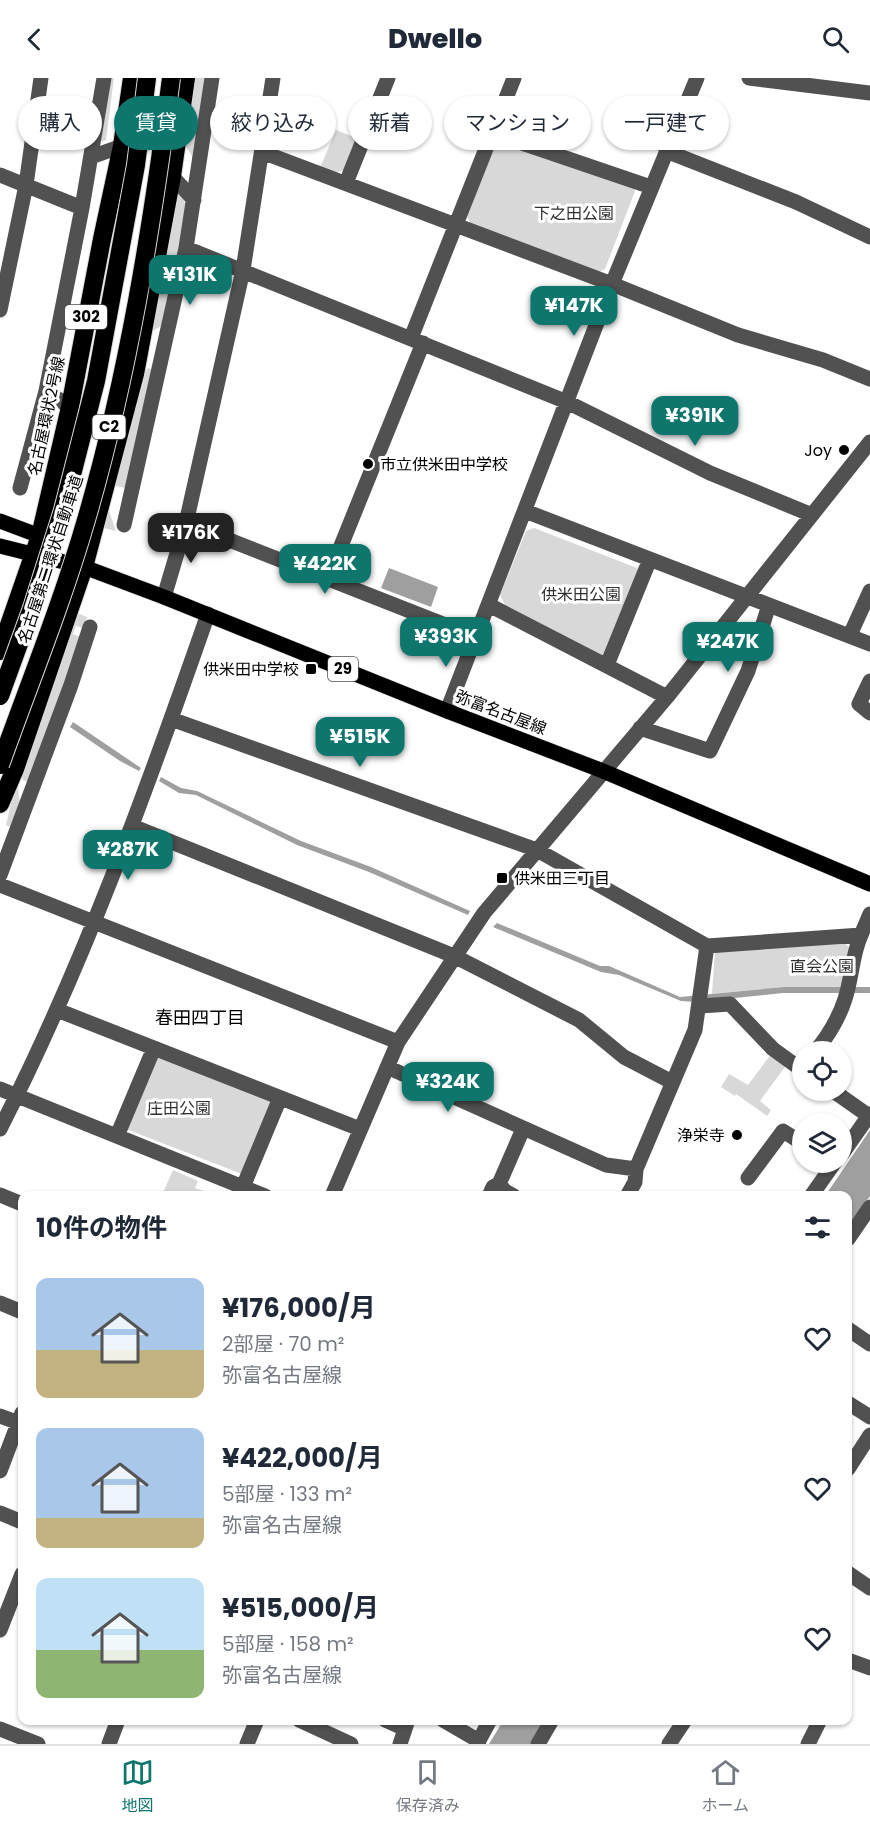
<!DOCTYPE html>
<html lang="ja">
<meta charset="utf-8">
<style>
:root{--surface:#fff;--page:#f2f2f3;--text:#1f2937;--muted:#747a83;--line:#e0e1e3;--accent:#0f766e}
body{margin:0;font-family:Poppins,"Noto Sans JP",sans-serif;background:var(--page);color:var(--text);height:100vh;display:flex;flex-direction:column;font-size:22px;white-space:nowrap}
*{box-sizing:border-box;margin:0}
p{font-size:20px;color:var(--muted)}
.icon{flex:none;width:33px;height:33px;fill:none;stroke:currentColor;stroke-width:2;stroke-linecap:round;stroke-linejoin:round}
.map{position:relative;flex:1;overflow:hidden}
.details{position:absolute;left:18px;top:1113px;width:834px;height:534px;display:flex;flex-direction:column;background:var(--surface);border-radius:12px;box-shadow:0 2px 4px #0004}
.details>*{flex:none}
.top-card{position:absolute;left:18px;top:18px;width:834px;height:54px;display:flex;gap:12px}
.controls{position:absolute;left:792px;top:963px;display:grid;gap:12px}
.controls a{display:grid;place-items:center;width:60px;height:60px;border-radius:50%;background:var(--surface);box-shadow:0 2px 4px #0004;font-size:30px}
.price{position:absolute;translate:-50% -51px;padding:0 14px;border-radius:12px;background:var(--accent);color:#fff;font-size:20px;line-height:39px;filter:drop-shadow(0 2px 3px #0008)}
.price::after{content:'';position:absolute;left:50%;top:36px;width:18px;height:14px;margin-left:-9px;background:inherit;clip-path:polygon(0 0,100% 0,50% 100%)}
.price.current{background:#222;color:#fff}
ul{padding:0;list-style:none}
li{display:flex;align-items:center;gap:18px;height:150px;padding:0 18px}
li span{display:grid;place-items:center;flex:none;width:168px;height:120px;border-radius:12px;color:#555}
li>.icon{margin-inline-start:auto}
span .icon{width:72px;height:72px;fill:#fffc;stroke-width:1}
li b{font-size:26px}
h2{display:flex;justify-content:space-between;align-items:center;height:72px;padding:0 18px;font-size:26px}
.tag{padding:0 21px;border-radius:27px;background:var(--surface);box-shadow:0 2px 4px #0004;font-size:21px;line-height:54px}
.tag.current{background:var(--accent);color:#fff}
header{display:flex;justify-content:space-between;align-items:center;height:78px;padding:0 18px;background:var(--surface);font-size:27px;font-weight:800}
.menu{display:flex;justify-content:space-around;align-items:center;height:84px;border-top:2px solid var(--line);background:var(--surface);font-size:16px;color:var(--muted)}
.menu a{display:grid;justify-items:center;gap:3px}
.menu .current{color:var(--accent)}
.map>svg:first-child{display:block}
.green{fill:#d8d8d8}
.water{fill:#9f9f9f}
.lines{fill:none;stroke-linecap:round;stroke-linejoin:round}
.major-casing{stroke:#dbdbdb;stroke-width:16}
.highway-casing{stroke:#dbdbdb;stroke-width:20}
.minor{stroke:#515151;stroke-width:15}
.major{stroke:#000;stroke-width:15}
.highway{stroke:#000;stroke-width:18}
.highway-bridge-casing{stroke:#dbdbdb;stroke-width:20;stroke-linecap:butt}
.highway-bridge{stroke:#000;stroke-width:18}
.poi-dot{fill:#000;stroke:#fff;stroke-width:2}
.labels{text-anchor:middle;stroke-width:6;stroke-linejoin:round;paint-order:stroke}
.shield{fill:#fff;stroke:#4c4c4c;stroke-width:1.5}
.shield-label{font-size:15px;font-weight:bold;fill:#000}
.park-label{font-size:16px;fill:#2f2f2f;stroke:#fff}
.street-label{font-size:16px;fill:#000;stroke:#fff}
.poi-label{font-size:16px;fill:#000;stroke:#fff;text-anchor:end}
.neighbourhood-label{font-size:18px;fill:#000;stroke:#fff}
</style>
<header><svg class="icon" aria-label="back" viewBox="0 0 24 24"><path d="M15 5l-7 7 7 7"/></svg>Dwello<svg class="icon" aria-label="search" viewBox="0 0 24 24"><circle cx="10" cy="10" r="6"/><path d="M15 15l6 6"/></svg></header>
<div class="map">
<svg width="870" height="1666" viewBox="0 0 870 1666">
<rect width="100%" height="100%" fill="#fff"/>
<path class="green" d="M107 0H114L106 62 102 64 100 60Z
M192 0H209L192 87V78L183 64Z
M336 52 356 60 344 92 336 95 320 90Z
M502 62 633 107 635 113 605 191 599 194 470 145 467 138 495 66Z
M173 111 182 116 186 128 185 142 161 248 146 257Z
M148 290 153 292 126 410 112 407 108 430 116 453 100 449 145 293Z
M534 450 637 490 640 494 603 578 505 527 500 517 526 453Z
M74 534 87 539 83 550 76 548 73 556 80 559 32 703 28 704 23 702 20 694Z
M15 708 18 709 20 725 15 751 6 747Z
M845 865 850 871 842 909H784L712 916 715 873Z
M772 975 787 986 760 1023 771 1032 767 1038 736 1016 735 1018 721 1009 729 996 748 1007Z
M158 979 270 1024 271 1028 242 1096 126 1051Z
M173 1092 198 1103 195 1110 204 1113 203 1117H162Z"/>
<path class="water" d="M389 490 438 509 431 529 381 510Z
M73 644 141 690 139 693 120 683 70 649Z
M161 699 181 710 197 713 301 763 371 789 470 833 468 837 369 794 297 767 196 717 179 715 159 703Z
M497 845 600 888H609L680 919 784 909H870V915H783L696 924 681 923 619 897 601 894 493 849Z
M870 1052V1118L848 1150V1118H825Z
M503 1643H544L531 1666H489Z"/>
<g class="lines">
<g class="major-casing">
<path id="major" d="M0 443 40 458 49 465
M0 468 84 489 164 519 447 633 603 693 870 806"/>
</g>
<g class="highway-casing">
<path id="highway" d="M0 573 40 458 70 329 102 161 122 68 132 0
M0 726 15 691 84 489 135 296 172 98 186 0"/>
</g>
<path class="minor" d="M749 0 870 15
M492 55 651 109
M666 73 796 124 870 159
M262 74 612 206 738 257 823 282 870 301
M91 79 122 68
M0 97 82 130 104 0
M172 98 194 122
M346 105 388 0
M186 170 567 324 710 395 812 437
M0 232 26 107 41 0
M411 260 514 0
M46 313 70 329
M20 410 46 313 82 130
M525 433 870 566
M186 445 476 559
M124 447 186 170 212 0
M328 500 423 265
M164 519 186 445 243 192 273 0
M489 527 667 619
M850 557 870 513
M607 587 650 481
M870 603 859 626 870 635
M447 633 612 206 697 0
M171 641 537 772 707 868 861 857 870 836
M640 650 710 673 748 593 769 527
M132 748 454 878 579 942 624 979 672 1004
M0 797 71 607 90 549
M0 807 398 964
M700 928 730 926 773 971 802 992
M57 932 360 1051
M815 974C828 958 839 940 845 921 852 900 852 877 861 857
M387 989 606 1087 636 1091
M0 1011 265 1118
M832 1012 869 1038
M0 1051C84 886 147 711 208 536
M117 1058 154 970
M842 1076 870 1036
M748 1100 783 1053 802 1065
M499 1106 505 1113 514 1118
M243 1109 280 1020
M0 1117 22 1126
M332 1118 398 964 484 835 667 619 870 364
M489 1118 493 1109 499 1106 523 1051
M627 1118 635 1104 636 1091 695 952 707 868
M811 1118 835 1084
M848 1161 870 1129
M0 1225 22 1234
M848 1251 870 1266
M848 1325 870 1339
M0 1338 19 1345
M848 1391 870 1357
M0 1393 22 1335
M0 1435 22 1444
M848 1495 870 1510
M0 1552 22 1496
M848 1582 870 1590
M299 1642 351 1666
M385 1642 405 1651
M443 1642 479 1663
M0 1651 38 1666
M109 1666 118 1642
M247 1666 257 1642
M400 1666 408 1642
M477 1666 490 1642
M538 1666 552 1642
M669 1666 685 1642
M808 1666 820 1642"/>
<use href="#major" class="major"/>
<use href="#highway" class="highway"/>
<g class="highway-bridge-casing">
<path id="highway-bridge" d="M0 618 32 530 63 432 96 303 136 87 147 0
M0 687C29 606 62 525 86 442 128 298 152 148 171 0"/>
</g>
<use href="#highway-bridge" class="highway-bridge"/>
</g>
<g class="poi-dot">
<circle cx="844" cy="372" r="6"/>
<circle cx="368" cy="386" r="6"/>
<rect x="305" y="585" width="12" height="12" rx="3"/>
<rect x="496" y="794" width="12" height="12" rx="3"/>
<circle cx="737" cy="1057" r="6"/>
</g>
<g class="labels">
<g class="shield">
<rect x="65" y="227" width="42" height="24" rx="4.5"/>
<rect x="92.5" y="337" width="33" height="24" rx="4.5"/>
<rect x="328" y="579" width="30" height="24" rx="4.5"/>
</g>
<g class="shield-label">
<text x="86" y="244">302</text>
<text x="109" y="354">C2</text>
<text x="343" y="596">29</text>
</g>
<g class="park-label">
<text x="574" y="141">下之田公園</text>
<text x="581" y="522">供米田公園</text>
<text x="822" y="894">直会公園</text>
<text x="179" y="1036">庄田公園</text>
</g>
<g class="street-label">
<text transform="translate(46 338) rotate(-78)" y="6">名古屋環状2号線</text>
<text transform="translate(50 481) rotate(-72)" y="6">名古屋第二環状自動車道</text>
<text transform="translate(501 634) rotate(21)" y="6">弥富名古屋線</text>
</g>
<g class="poi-label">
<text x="832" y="378">Joy</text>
<text x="380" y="392" text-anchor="start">市立供米田中学校</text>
<text x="299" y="597">供米田中学校</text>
<text x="514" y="806" text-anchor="start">供米田三丁目</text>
<text x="725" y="1063">浄栄寺</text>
</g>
<g class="neighbourhood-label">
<text x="200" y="946">春田四丁目</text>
</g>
</g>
</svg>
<div class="controls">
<a><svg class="icon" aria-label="locate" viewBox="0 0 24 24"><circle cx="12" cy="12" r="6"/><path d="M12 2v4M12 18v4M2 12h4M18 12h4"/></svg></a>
<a><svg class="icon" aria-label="layers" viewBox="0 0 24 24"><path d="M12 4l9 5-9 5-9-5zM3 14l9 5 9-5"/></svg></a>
</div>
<b class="price" style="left:190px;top:228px">¥131K</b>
<b class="price" style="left:574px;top:259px">¥147K</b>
<b class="price" style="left:695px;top:369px">¥391K</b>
<b class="price current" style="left:191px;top:486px">¥176K</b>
<b class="price" style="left:325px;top:517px">¥422K</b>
<b class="price" style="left:446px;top:590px">¥393K</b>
<b class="price" style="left:728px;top:595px">¥247K</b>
<b class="price" style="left:360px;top:690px">¥515K</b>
<b class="price" style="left:128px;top:803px">¥287K</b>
<b class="price" style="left:448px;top:1035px">¥324K</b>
<div class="top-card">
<a class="tag">購入</a>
<a class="tag current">賃貸</a>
<a class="tag">絞り込み</a>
<a class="tag">新着</a>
<a class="tag">マンション</a>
<a class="tag">一戸建て</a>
</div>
<section class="details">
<h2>10件の物件<svg class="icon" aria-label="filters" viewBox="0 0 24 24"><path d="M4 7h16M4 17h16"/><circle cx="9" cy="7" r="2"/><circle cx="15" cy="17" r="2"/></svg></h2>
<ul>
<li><span style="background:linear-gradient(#a9c7e8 60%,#c2b280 0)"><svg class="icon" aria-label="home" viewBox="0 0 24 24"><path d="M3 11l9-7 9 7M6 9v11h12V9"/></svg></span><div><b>¥176,000/月</b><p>2部屋 · 70 m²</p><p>弥富名古屋線</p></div><svg class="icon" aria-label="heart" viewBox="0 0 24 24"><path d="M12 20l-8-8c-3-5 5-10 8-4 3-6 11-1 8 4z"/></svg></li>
<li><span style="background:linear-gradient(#a9c7e8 75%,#c2b280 0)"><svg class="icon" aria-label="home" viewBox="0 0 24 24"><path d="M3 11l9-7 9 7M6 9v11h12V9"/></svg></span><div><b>¥422,000/月</b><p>5部屋 · 133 m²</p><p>弥富名古屋線</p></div><svg class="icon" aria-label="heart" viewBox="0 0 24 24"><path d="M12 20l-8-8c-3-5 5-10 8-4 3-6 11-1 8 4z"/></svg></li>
<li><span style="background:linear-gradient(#bfe0f5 60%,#8fb573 0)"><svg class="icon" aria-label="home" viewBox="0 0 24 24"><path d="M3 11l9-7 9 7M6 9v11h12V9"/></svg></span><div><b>¥515,000/月</b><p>5部屋 · 158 m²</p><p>弥富名古屋線</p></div><svg class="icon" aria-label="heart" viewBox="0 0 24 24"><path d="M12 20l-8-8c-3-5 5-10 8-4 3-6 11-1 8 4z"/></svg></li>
</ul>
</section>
</div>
<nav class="menu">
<a class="current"><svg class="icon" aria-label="map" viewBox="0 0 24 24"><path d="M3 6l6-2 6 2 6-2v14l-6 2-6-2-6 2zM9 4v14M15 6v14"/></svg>地図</a>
<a><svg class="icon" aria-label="saved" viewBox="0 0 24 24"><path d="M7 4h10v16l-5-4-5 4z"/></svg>保存済み</a>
<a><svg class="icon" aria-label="home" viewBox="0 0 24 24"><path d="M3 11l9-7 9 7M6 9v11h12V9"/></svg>ホーム</a>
</nav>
